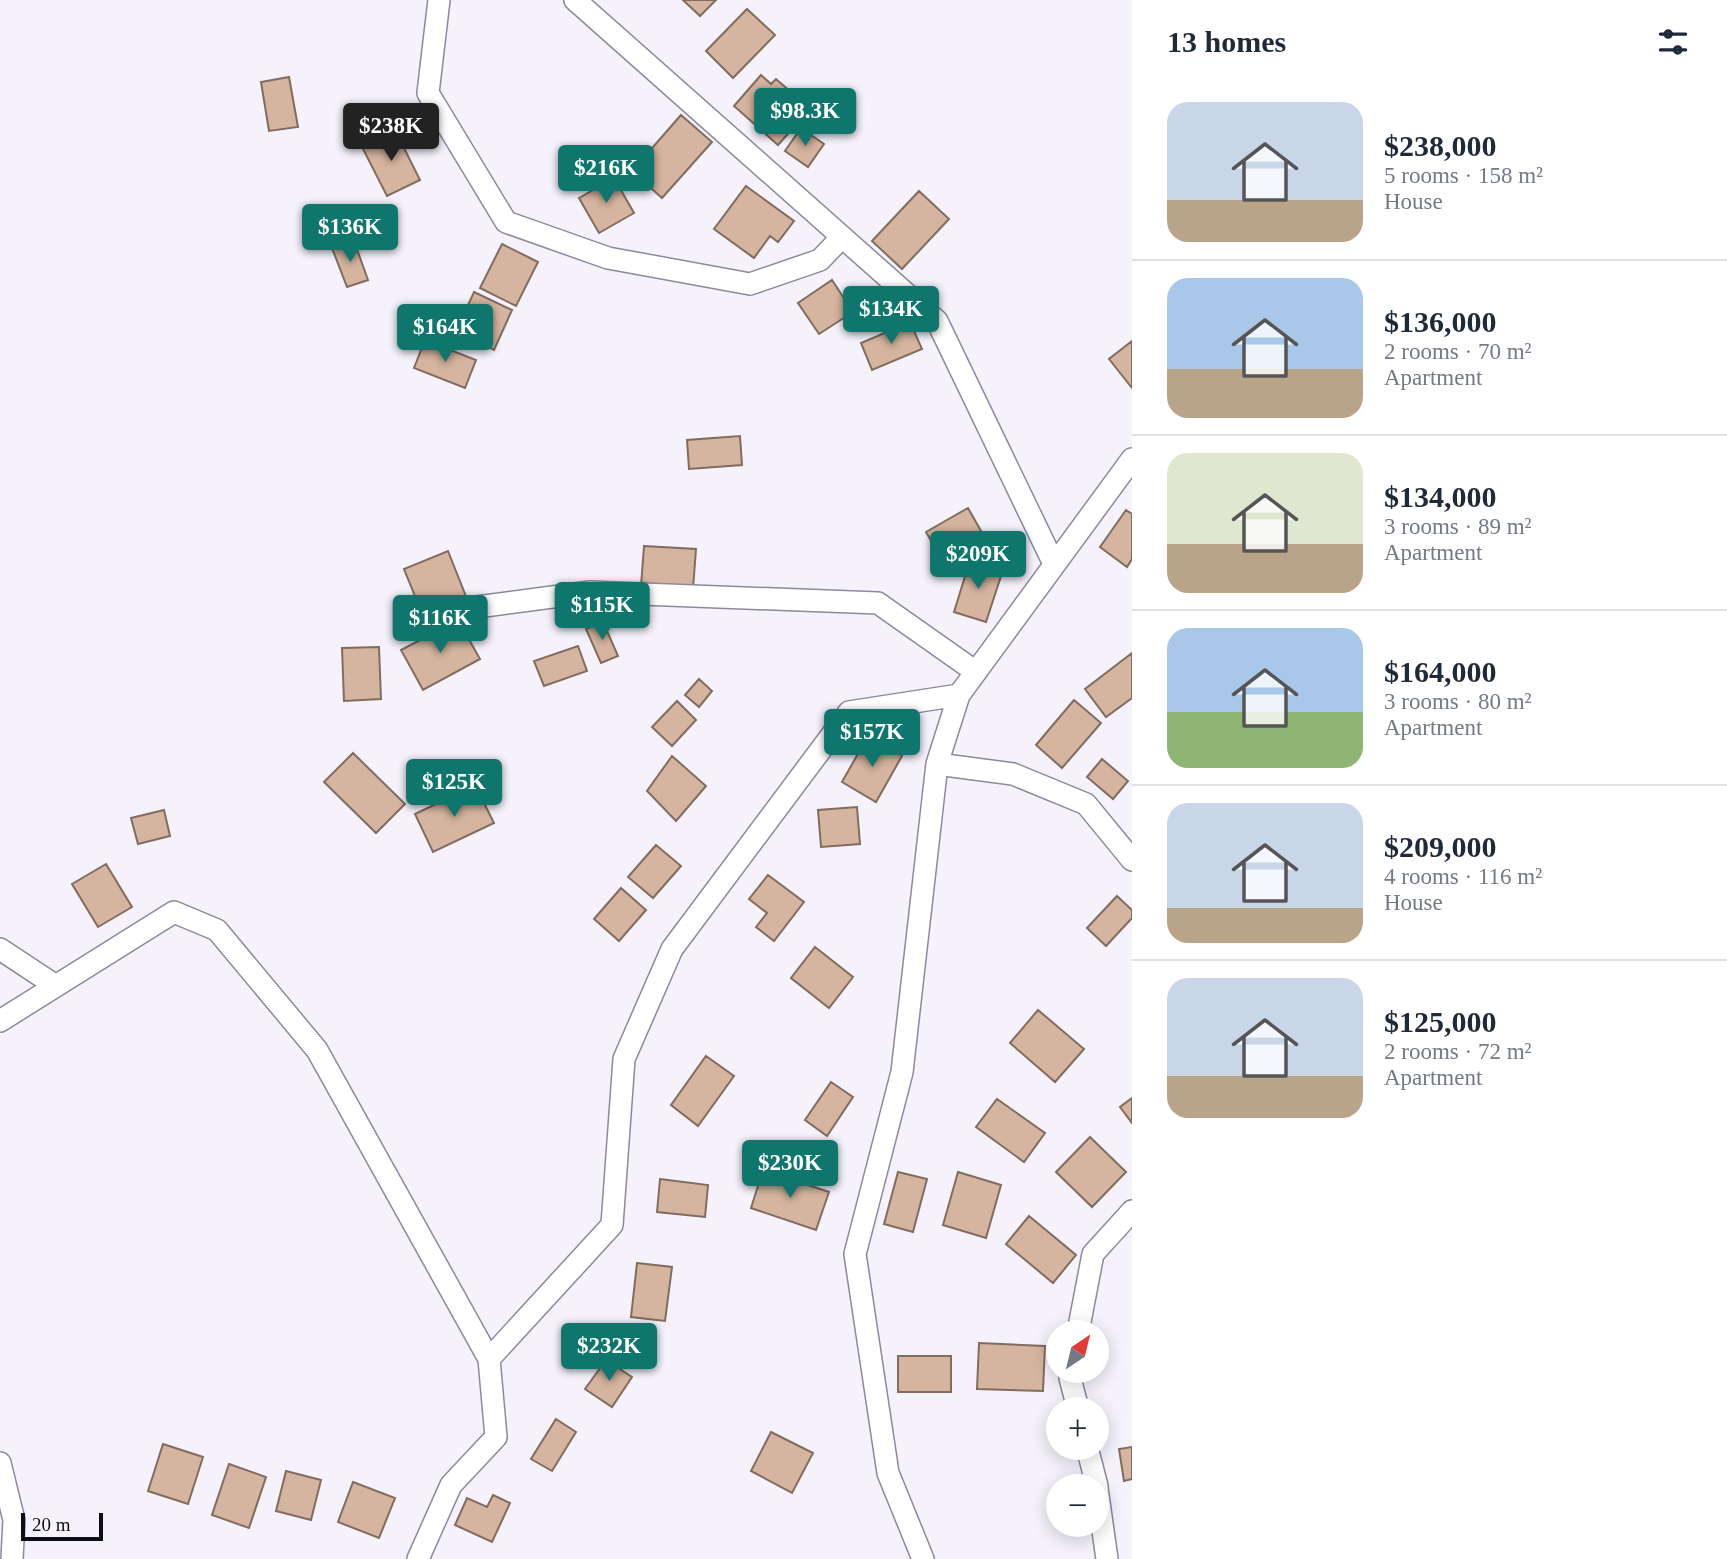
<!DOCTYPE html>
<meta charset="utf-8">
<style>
:root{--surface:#fff;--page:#f2f2f3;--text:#1f2937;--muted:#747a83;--line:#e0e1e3;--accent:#0f766e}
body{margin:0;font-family:Georgia,serif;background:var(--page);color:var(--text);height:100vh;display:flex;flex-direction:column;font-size:26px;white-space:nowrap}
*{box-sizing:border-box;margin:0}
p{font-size:23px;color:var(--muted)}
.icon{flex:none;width:38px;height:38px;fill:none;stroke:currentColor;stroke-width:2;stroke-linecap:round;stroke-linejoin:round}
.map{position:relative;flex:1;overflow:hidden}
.drawer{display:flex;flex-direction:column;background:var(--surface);width:595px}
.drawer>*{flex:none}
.needle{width:46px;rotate:35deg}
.buttons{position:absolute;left:1046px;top:1320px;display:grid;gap:14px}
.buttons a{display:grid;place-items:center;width:63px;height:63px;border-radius:50%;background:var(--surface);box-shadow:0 4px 18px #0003;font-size:35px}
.scale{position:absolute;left:21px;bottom:18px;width:82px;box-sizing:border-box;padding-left:7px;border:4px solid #0e0c14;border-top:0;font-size:19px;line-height:24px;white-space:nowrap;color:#0e0c14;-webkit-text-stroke:5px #f5f2fc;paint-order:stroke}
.price{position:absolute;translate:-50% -60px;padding:0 16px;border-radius:7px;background:var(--accent);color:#fff;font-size:23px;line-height:46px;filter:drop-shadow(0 2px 4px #0008)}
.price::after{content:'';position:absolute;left:50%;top:42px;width:21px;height:16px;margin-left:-10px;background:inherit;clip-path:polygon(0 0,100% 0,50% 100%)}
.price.current{background:#222;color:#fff}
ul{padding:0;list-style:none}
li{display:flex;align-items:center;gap:21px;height:175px;padding:0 35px}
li+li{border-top:2px solid var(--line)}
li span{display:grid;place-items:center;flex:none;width:196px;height:140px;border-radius:21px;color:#555}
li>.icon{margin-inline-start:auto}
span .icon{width:84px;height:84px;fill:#fffc;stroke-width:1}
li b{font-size:30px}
h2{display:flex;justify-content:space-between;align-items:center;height:84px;padding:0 35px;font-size:30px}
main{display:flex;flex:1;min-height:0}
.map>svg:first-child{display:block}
.building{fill:#d6b5a0;stroke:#816c5f;stroke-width:2}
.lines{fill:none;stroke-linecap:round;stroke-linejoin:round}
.street-casing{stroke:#8d889e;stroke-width:24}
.street{stroke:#fff;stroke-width:21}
</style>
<main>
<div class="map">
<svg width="1132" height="1559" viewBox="0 0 1132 1559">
<rect width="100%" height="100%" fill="#f5f2fc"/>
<path class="building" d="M683 0H716L700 16Z
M747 9 775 35 733 78 706 51Z
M761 75 771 84 776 79 790 91 783 99 803 117 778 145 734 106Z
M289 77 298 127 269 131 261 82Z
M681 115 712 142 662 198 632 171Z
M801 128 824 144 808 167 785 151Z
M395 130 420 180 387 196 362 147Z
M614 178 634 213 599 233 579 198Z
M746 186 794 221 778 242 770 236 754 258 714 229Z
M919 191 949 219 902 269 872 241Z
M354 241 368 280 347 287 332 248Z
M502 244 538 262 516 306 480 288Z
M832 280 853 312 819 334 798 303Z
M474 292 512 310 494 350 456 331Z
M910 322 922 349 872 370 861 343Z
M425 340 476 360 465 388 414 368Z
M1132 341V388L1109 359Z
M740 436 742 465 689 469 687 440Z
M968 508 985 538 943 562 926 532Z
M1126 510 1132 514V559L1127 567 1100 547Z
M644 546 696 549 693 589 641 586Z
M448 551 467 599 423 616 404 569Z
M970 560 1003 570 986 622 954 612Z
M458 620 480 659 423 690 401 650Z
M603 622 618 656 601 663 586 629Z
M578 646 587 671 544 686 534 661Z
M379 647 381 699 344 701 342 648Z
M1132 653V698L1106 717 1085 689Z
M699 679 712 691 699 707 685 695Z
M1074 700 1101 723 1062 768 1036 745Z
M677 701 696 720 672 746 652 727Z
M868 736 902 756 876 802 842 782Z
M353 753 405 804 376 833 324 782Z
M672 756 706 786 676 821 647 791Z
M1102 759 1128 781 1113 799 1087 777Z
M475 785 494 823 433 852 415 814Z
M857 807 860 844 821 847 818 810Z
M164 810 170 836 138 844 131 818Z
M656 845 681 866 653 898 628 877Z
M106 864 132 907 98 927 72 884Z
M768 875 804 902 774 941 756 927 767 913 749 899Z
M621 888 646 910 619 941 594 919Z
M1117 896 1132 910V918L1106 946 1087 928Z
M815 947 853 977 829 1008 791 978Z
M1038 1010 1084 1049 1055 1082 1010 1043Z
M706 1056 734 1076 698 1126 671 1105Z
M831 1082 853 1097 827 1136 805 1120Z
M1132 1098V1123L1120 1107Z
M997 1099 1045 1133 1024 1162 976 1127Z
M1090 1137 1126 1172 1092 1207 1056 1172Z
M763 1170 829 1192 816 1230 751 1208Z
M898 1172 927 1179 913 1232 884 1224Z
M958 1172 1001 1185 986 1238 943 1225Z
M660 1179 708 1185 705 1217 657 1212Z
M1029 1216 1076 1255 1053 1283 1006 1244Z
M637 1263 672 1267 665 1321 631 1317Z
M979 1343 1045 1346 1043 1391 977 1389Z
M898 1356H951V1392H898Z
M606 1360 632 1377 612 1407 585 1389Z
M556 1419 576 1432 552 1471 531 1459Z
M771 1432 813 1453 792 1493 751 1471Z
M163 1444 203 1457 188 1504 148 1491Z
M1132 1447V1479L1124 1481 1119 1449Z
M229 1464 266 1477 249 1528 212 1515Z
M286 1471 321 1480 311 1520 276 1511Z
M353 1482 395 1498 379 1538 338 1522Z
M493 1495 510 1503 492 1542 455 1525 467 1498 487 1507Z"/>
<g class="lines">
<g class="street-casing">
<path id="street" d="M439 0 428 93 506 222 608 258 750 284 820 260 842 237
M575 0 937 321 1054 564
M1132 459 959 695 937 764 1013 774 1086 804 1132 860
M477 607 590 592 878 603 976 672
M0 949 56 986
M0 1021 174 912 217 930 317 1050 489 1359 496 1437 451 1485 418 1559
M1078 1332 1093 1254 1132 1211
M489 1359 612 1225 624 1059 672 949 849 712 959 695
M1071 1370 1070 1378 1078 1409
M1087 1447 1097 1486
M0 1463 14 1520 12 1559
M1097 1488 1107 1559
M923 1559 888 1473 855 1254 902 1072 937 764"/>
</g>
<use href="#street" class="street"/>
</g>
</svg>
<div class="buttons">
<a><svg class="needle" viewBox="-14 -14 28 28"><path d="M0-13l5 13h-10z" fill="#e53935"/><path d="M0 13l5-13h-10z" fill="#747a83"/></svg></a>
<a>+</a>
<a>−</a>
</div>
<div class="scale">20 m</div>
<b class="price" style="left:805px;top:148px">$98.3K</b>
<b class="price current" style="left:391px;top:163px">$238K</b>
<b class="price" style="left:606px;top:205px">$216K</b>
<b class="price" style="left:350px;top:264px">$136K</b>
<b class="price" style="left:891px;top:346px">$134K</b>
<b class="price" style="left:445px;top:364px">$164K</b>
<b class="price" style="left:978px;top:591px">$209K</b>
<b class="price" style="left:602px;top:642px">$115K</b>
<b class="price" style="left:440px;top:655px">$116K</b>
<b class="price" style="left:872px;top:769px">$157K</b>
<b class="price" style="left:454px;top:819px">$125K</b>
<b class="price" style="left:790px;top:1200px">$230K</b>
<b class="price" style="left:609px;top:1383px">$232K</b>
</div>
<section class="drawer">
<h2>13 homes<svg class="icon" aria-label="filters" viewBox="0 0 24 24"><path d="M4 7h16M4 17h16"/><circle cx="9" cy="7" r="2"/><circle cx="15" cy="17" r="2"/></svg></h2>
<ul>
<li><span style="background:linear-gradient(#c9d6e8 70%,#b9a48a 0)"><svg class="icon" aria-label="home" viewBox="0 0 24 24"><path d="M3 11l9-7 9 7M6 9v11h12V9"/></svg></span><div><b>$238,000</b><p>5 rooms · 158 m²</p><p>House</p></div></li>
<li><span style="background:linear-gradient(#a9c7e8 65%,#b9a48a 0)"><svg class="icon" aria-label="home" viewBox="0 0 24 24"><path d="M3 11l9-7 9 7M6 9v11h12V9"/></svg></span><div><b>$136,000</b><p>2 rooms · 70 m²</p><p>Apartment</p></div></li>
<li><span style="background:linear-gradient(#dfe7d0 65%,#b9a48a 0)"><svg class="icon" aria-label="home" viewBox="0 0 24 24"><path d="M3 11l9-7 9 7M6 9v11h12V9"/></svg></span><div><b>$134,000</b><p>3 rooms · 89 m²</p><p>Apartment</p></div></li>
<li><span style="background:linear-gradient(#a9c7e8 60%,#8fb573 0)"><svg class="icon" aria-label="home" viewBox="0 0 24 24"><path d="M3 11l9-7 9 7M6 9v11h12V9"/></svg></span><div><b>$164,000</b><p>3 rooms · 80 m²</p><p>Apartment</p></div></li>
<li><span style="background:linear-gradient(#c9d6e8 75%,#b9a48a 0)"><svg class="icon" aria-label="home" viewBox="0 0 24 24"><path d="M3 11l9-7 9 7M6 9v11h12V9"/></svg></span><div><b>$209,000</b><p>4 rooms · 116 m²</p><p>House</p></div></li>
<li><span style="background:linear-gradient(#c9d6e8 70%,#b9a48a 0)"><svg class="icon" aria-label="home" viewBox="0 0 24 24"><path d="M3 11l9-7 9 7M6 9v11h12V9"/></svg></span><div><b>$125,000</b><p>2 rooms · 72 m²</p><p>Apartment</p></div></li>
</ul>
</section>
</main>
